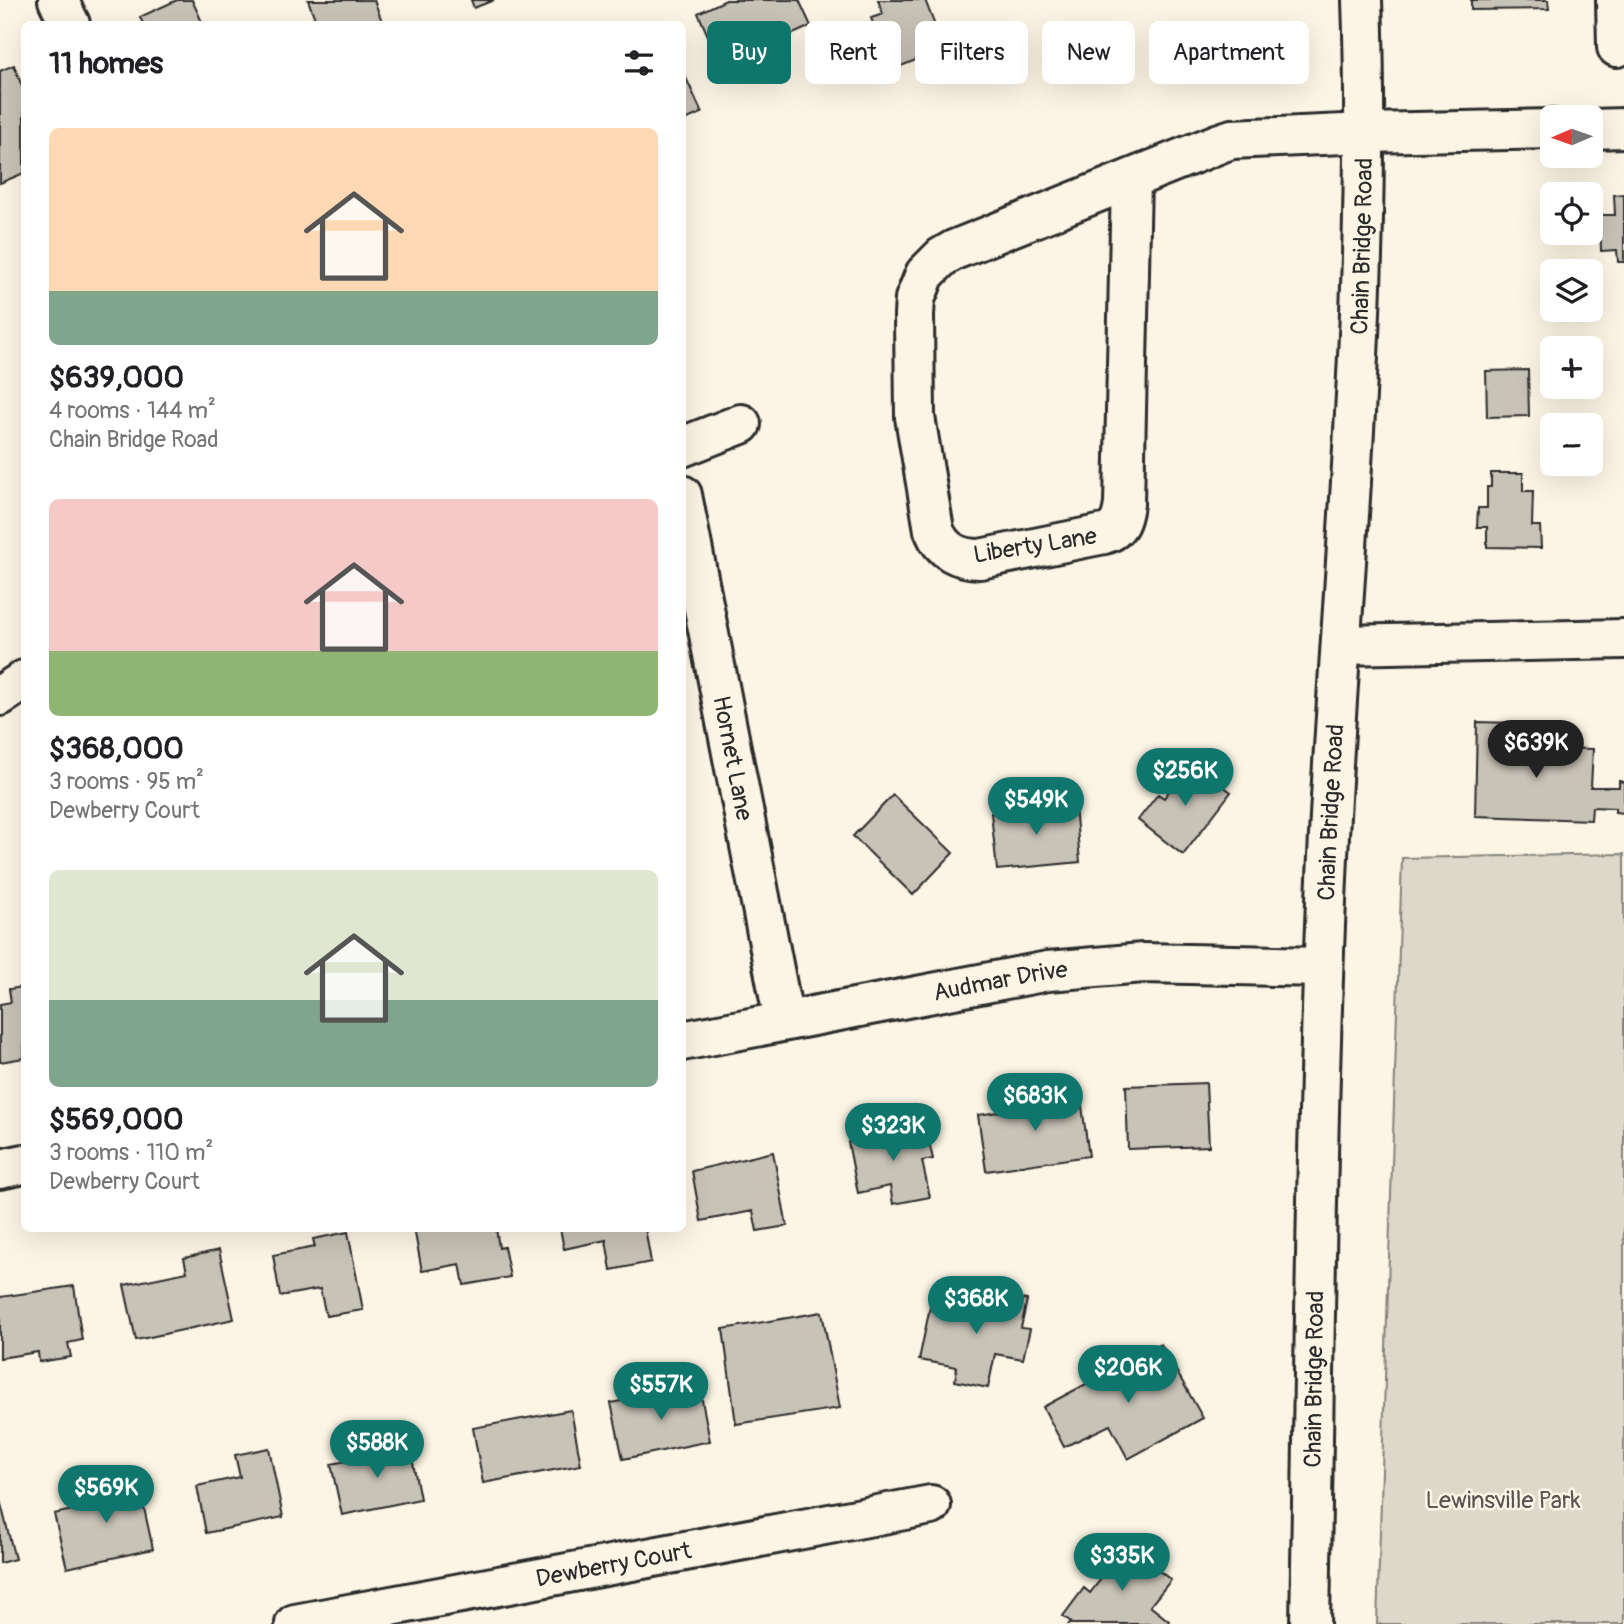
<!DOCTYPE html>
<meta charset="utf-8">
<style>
:root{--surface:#fff;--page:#f2f2f2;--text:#202124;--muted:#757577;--accent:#0f766e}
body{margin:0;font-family:Pangolin,sans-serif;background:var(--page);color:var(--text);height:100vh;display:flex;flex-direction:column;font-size:26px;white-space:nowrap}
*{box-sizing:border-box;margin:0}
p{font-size:23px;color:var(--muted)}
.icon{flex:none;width:38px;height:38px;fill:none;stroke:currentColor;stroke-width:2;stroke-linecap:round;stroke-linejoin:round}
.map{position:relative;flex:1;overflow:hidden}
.side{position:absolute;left:21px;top:21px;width:665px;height:1211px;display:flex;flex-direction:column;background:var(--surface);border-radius:10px;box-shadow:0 7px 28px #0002}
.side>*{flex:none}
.top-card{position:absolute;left:707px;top:21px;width:665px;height:63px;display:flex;gap:14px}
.needle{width:46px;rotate:268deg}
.controls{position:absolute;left:1540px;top:105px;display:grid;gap:14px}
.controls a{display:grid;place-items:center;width:63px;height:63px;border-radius:10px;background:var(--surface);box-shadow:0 7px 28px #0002;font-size:35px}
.price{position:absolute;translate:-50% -60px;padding:0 16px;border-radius:24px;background:var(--accent);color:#fff;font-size:23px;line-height:46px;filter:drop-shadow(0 2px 4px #0008)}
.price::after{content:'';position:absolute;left:50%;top:42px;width:21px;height:16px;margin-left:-10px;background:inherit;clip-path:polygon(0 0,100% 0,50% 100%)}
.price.selected{background:#222;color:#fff}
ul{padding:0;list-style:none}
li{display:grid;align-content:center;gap:14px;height:371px;padding:0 28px}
li span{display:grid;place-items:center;height:217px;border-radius:10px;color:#555}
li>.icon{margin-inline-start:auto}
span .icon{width:126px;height:126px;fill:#fffc;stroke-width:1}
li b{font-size:30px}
h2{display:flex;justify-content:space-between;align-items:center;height:84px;padding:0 28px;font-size:30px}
.chip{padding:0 24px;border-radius:10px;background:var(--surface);box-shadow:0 7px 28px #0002;font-size:24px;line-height:63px}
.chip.selected{background:var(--accent);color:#fff}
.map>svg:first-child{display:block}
.green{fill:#ded8ca;stroke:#84827a;stroke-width:2}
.building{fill:#c8c3b7;stroke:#2b2b2b;stroke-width:2}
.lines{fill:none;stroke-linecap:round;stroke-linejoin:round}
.minor-casing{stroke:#2b2b2b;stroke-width:44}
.major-casing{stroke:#2b2b2b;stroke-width:44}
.minor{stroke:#fcf5e5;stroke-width:38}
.major{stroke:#fcf5e5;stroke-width:38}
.labels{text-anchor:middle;stroke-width:5;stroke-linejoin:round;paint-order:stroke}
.street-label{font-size:24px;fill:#2b2b2b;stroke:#fcf5e5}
.park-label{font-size:24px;fill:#585653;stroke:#fcf5e5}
</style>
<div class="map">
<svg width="1624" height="1624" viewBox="0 0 1624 1624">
<rect width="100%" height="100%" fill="#fcf5e5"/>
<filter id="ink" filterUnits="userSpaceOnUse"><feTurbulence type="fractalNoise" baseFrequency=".0143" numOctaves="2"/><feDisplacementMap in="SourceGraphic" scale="14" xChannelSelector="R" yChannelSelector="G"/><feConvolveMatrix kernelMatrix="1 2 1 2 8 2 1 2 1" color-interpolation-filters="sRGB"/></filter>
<g filter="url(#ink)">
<path class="green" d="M1624 854V1624H1377L1402 858Z"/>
<path class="building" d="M177 0H192L203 24H143L140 17Z
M308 0H374L383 24H317Z
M471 0H494L474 8Z
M726 0H799L811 26 721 66 698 13Z
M878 0H925L944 49 891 70 871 18 883 14Z
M1471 0H1548L1549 9 1471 10Z
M14 65 24 92V173L0 183V71Z
M682 69 702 113 682 121Z
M1624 194V262H1618L1617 250 1601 251 1600 215H1615L1614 195Z
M1528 370 1529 416 1487 417 1486 371Z
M1491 473H1523V491H1533L1532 526H1540L1541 548 1487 547V527H1477L1478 508H1487V487H1491Z
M1477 722 1512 723V747L1593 749 1591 787H1619V781L1624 782V813L1615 812V808L1592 807 1591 820 1475 816Z
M1191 762 1231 792 1183 855 1138 820 1158 794 1164 798Z
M893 795 953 853 913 895 853 836Z
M1075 805 1080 862 997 870 991 813Z
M24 987V1058L0 1062V1004L11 1002 9 989Z
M1206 1083 1209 1146 1128 1149 1126 1086Z
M1080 1092 1089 1156 986 1171 978 1115 1018 1109 1017 1101Z
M925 1125 933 1159 922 1161 930 1197 893 1204 890 1186 858 1193 848 1142Z
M773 1152 787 1226 757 1231 753 1211 701 1221 692 1171Z
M414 1228H496L499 1248 504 1247 510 1277 464 1285 460 1264 422 1271Z
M560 1228H645L651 1262 611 1270 606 1240 564 1249Z
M348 1232 363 1310 326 1316 320 1289 280 1296 273 1255 315 1247 313 1239Z
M219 1250 234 1319 136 1340 124 1285 187 1272 184 1258Z
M74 1286 82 1340 68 1343 71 1357 39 1362 38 1352 0 1358V1297Z
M970 1289 1027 1300 1021 1328 1030 1329 1023 1359 995 1354 988 1388 955 1381 957 1367 919 1360 930 1307 965 1314Z
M822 1312 840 1408 736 1424 723 1329Z
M1161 1344 1203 1418 1128 1459 1110 1425 1064 1447 1043 1407Z
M699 1385 710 1441 623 1459 611 1403Z
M571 1410 581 1465 483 1483 473 1428Z
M409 1442 420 1499 342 1515 331 1464 378 1455 376 1449Z
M269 1448 283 1517 206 1533 197 1486 240 1477 235 1455Z
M137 1476 153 1549 67 1568 54 1514 95 1505 90 1486Z
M0 1500 15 1559 0 1563Z
M1121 1542 1171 1580 1150 1606 1169 1621 1167 1624H1069L1071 1622 1063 1616 1084 1588 1090 1593 1107 1571 1102 1567Z"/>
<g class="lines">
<g class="minor-casing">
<g id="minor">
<path d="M58 0 70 24"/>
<path d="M1616 0 1617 47"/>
<path d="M1591 129 1624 128"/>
<path d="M1131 179 1124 504C1122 519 1119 530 1104 534L980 559C959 559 942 551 934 530L915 417 914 315 915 299 925 274 942 257 954 250 1220 143 1232 139 1366 133 1552 129"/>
<path d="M682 447 741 424"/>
<path id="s1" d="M682 495 784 1021"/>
<path d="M1341 645 1624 639"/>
<path d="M0 696 24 680"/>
<path id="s2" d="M682 1041 1048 971 1143 963 1323 967"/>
<path d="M0 1169 24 1164"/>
<path id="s3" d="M295 1624 931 1505"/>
</g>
</g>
<g class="major-casing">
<g id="major">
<path id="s4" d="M1310 1624C1315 1355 1316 1085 1330 816 1345 544 1372 273 1362 0"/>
</g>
</g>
<use href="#minor" class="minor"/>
<use href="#major" class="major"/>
</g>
</g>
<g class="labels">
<g class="street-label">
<text dy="8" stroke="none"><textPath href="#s4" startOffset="1379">Chain Bridge Road</textPath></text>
<text transform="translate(1035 545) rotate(-9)" y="8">Liberty Lane</text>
<text dy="8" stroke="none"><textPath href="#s1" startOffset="268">Hornet Lane</textPath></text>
<text dy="8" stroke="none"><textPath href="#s4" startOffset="812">Chain Bridge Road</textPath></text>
<text dy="8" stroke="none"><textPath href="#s2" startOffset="324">Audmar Drive</textPath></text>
<text dy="8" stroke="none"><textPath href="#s4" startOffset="245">Chain Bridge Road</textPath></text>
<text dy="8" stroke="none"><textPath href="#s3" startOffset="324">Dewberry Court</textPath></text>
</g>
<g class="park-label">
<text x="1503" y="1508">Lewinsville Park</text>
</g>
</g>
</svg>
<div class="controls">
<a><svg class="needle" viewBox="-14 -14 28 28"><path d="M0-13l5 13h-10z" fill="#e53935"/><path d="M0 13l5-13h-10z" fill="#757577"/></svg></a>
<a><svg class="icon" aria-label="locate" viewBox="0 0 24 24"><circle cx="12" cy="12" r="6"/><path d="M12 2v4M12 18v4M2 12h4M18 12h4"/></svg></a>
<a><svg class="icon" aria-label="layers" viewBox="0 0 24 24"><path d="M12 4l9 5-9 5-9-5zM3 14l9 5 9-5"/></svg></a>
<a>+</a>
<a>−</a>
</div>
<b class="price selected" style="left:1536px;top:780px">$639K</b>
<b class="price" style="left:1185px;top:808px">$256K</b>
<b class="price" style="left:1036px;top:837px">$549K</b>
<b class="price" style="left:1035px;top:1133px">$683K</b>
<b class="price" style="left:893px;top:1163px">$323K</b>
<b class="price" style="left:976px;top:1336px">$368K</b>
<b class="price" style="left:1128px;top:1405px">$206K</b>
<b class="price" style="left:661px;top:1422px">$557K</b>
<b class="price" style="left:377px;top:1480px">$588K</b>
<b class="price" style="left:106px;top:1525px">$569K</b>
<b class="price" style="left:1122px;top:1593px">$335K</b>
<div class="top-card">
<a class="chip selected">Buy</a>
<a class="chip">Rent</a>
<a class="chip">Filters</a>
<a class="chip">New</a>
<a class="chip">Apartment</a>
</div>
<section class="side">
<h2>11 homes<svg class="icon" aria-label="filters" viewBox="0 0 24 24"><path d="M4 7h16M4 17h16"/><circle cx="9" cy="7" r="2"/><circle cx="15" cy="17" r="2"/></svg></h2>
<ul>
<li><span style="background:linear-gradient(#ffd9b3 75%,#7fa58c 0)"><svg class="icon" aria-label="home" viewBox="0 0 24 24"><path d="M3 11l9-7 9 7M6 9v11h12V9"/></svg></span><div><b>$639,000</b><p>4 rooms · 144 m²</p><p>Chain Bridge Road</p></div></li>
<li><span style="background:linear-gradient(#f6c9c9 70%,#8fb573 0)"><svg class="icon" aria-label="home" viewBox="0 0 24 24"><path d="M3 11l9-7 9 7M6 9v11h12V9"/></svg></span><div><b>$368,000</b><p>3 rooms · 95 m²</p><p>Dewberry Court</p></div></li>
<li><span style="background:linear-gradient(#dfe7d0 60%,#7fa58c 0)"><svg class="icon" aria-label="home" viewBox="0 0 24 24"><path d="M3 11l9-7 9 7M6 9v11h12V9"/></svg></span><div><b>$569,000</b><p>3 rooms · 110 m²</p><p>Dewberry Court</p></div></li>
</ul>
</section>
</div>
